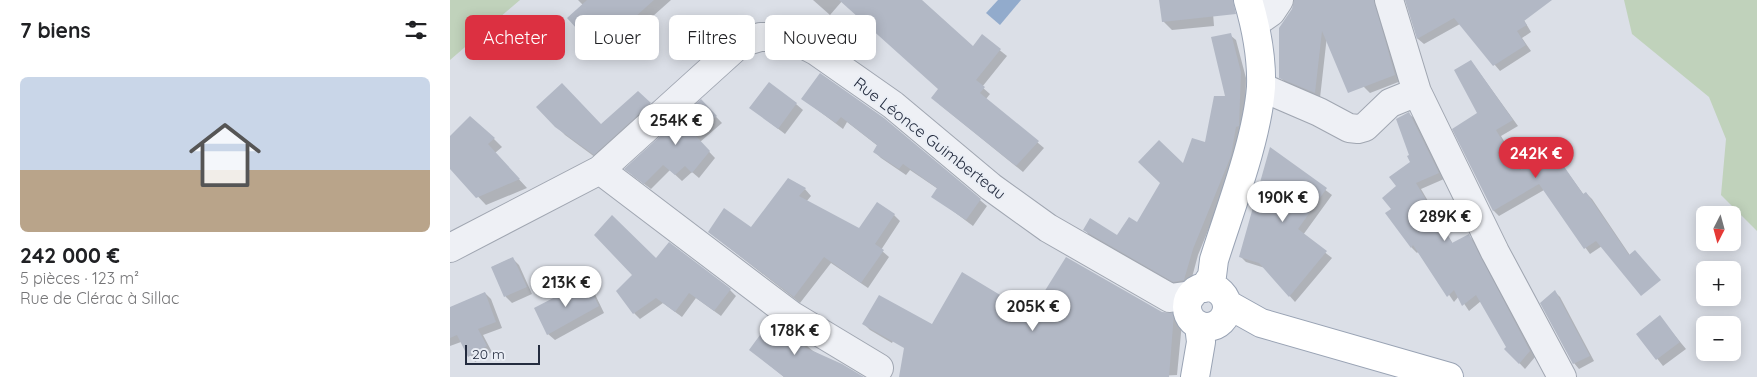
<!DOCTYPE html>
<html lang="fr">
<meta charset="utf-8">
<style>
:root{--surface:#fff;--page:#f6f6f6;--text:#202124;--muted:#757577;--line:#e0e0e0;--accent:#dc3041}
body{margin:0;font-family:Quicksand,sans-serif;background:var(--page);color:var(--text);height:100vh;display:flex;flex-direction:column;font-size:19px;white-space:nowrap}
*{box-sizing:border-box;margin:0}
p{font-size:16px;color:var(--muted)}
.icon{flex:none;width:28px;height:28px;fill:none;stroke:currentColor;stroke-width:2;stroke-linecap:round;stroke-linejoin:round}
.map{position:relative;flex:1;overflow:hidden}
.side{display:flex;flex-direction:column;background:var(--surface);width:450px}
.side>*{flex:none}
.banner{position:absolute;left:15px;top:15px;width:475px;height:45px;display:flex;gap:10px}
.needle{width:32px;rotate:186deg}
.controls{position:absolute;left:1246px;top:206px;display:grid;gap:10px}
.controls a{display:grid;place-items:center;width:45px;height:45px;border-radius:8px;background:var(--surface);box-shadow:0 2px 12px #0003;font-size:25px}
.scale{position:absolute;left:15px;bottom:12px;width:75px;box-sizing:border-box;padding-left:5px;border:2px solid #242c3f;border-top:0;font-size:14px;line-height:18px;white-space:nowrap;color:#242c3f;-webkit-text-stroke:4px #eaeef5;paint-order:stroke}
.price{position:absolute;translate:-50% -42px;padding:0 11px;border-radius:18px;background:#fff;color:#222;font-size:16px;line-height:32px;filter:drop-shadow(0 1px 2px #0008)}
.price::after{content:'';position:absolute;left:50%;top:30px;width:15px;height:11px;margin-left:-8px;background:inherit;clip-path:polygon(0 0,100% 0,50% 100%)}
.price.current{background:var(--accent);color:#fff}
ul{padding:0;list-style:none}
li{display:grid;align-content:center;gap:10px;height:265px;padding:0 20px}
li+li{border-top:1px solid var(--line)}
li span{display:grid;place-items:center;height:155px;border-radius:8px;color:#555}
li>.icon{margin-inline-start:auto}
span .icon{width:90px;height:90px;fill:#fffc;stroke-width:1}
li b{font-size:21px}
h2{display:flex;justify-content:space-between;align-items:center;height:60px;padding:0 20px;font-size:21px}
.pill{padding:0 18px;border-radius:8px;background:var(--surface);box-shadow:0 2px 12px #0003;font-size:18px;line-height:45px}
.pill.current{background:var(--accent);color:#fff}
main{display:flex;flex:1;min-height:0}
.map>svg:first-child{display:block}
.green{fill:#c0d2bb}
.water{fill:#92abcc}
.shadow{fill:#0003}
.building{fill:#b2b8c5}
.lines{fill:none;stroke-linecap:round;stroke-linejoin:round}
.minor-casing{stroke:#a0a6b1;stroke-width:30}
.major-casing{stroke:#99a3b4;stroke-width:30}
.minor{stroke:#eef0f5;stroke-width:28}
.major{stroke:#fff;stroke-width:28}
.labels{text-anchor:middle;stroke-width:4;stroke-linejoin:round;paint-order:stroke}
.street-label{font-size:16px;fill:#242c3f;stroke:#eaeef5}
</style>
<main>
<section class="side">
<h2>7 biens<svg class="icon" aria-label="filters" viewBox="0 0 24 24"><path d="M4 7h16M4 17h16"/><circle cx="9" cy="7" r="2"/><circle cx="15" cy="17" r="2"/></svg></h2>
<ul>
<li><span style="background:linear-gradient(#c9d6e8 60%,#b9a48a 0)"><svg class="icon" aria-label="home" viewBox="0 0 24 24"><path d="M3 11l9-7 9 7M6 9v11h12V9"/></svg></span><div><b>242 000 €</b><p>5 pièces · 123 m²</p><p>Rue de Clérac à Sillac</p></div></li>
</ul>
</section>
<div class="map">
<svg width="1307" height="377" viewBox="0 0 1307 377">
<rect width="100%" height="100%" fill="#dbdfe7"/>
<path class="green" d="M0 0H70L0 60Z
M1174 0H1307V231L1271 195 1276 139 1259 97 1182 34Z"/>
<path class="water" d="M548 0H571L550 25 536 13Z"/>
<path class="shadow" d="M128 0H221L156 58 119 18 133 5Z
M363 0H393L380 15Z
M399 0H470L523 48 532 36 557 56 532 87 540 94 536 99 594 148 573 172 489 104V89Z
M711 0H762L764 26 722 30 713 21Z
M846 0H871L879 18 870 98 836 83 830 77Z
M901 0H931L951 81 920 93 914 87Z
M957 0H1062L1081 32 1072 38 1081 51 1050 71 1010 24 974 44 968 39Z
M780 35 786 40 796 78 795 128 786 162 748 255 740 285 730 287 640 236 635 230 668 236 687 224 733 165 756 144 777 98Z
M1021 61 1068 126 1051 136 1072 171 1102 151 1134 195 1136 193 1142 199 1198 282 1152 246 1140 254 1094 190 1049 216 1044 211 1004 130 1029 113Z
M188 93 208 112 153 163 115 135 88 107 151 125Z
M353 99 433 119 537 206 523 226 483 196 488 189 460 170 456 175 431 158 424 151 428 146 397 122 393 129Z
M251 101 272 123 250 142 265 158 249 178 242 172 232 181 220 170 201 189 182 175Z
M346 104 353 110 335 134 301 108Z
M959 114 965 119 994 179 971 189 1003 244 1019 236 1024 241 1085 357 1075 369 1056 349 1058 347 1031 301 1019 311 1009 296 1004 302 969 251 967 253 962 248 937 213 942 209 948 186 961 162Z
M0 138 44 139 52 147 45 153 77 188 36 205 0 167Z
M821 149 882 195 853 235 882 258 845 302 815 268 796 262 790 256Z
M355 189 361 196 356 202 409 230 444 215 450 221 431 250 439 257 418 288 381 263 350 303 259 232 301 228Z
M62 258 69 265 82 294 62 303 56 297 42 267Z
M206 260 280 290 286 296 271 316 246 298 232 317 213 303 190 319 184 313Z
M136 282 142 288 154 313 105 340 98 334Z
M1105 292 1110 297 1144 361 1129 369 1124 363Z
M35 293 41 299 52 328 33 335 42 352 25 362 11 342 0 346V308Z
M592 299 723 314 732 323 727 375 684 377H450L483 326 575 312Z
M456 314 442 343 420 330 414 324Z
M1212 320 1236 349 1213 366 1188 334Z
M356 345 363 351 411 377H334L301 350Z"/>
<path class="building" d="M137 0H204L147 51 117 18Z
M389 0H472L523 46 532 34 551 49 526 80 535 87 530 93 589 141 566 166 481 98 488 89Z
M709 0H783L786 14 712 22Z
M844 0H924L945 75 898 93 872 31 865 93 829 78V28L842 9Z
M955 0H1102L1074 21 1077 25 1067 31 1076 45 1043 66 1004 18 967 39Z
M781 33 791 72 789 126 786 127 781 156 743 249 734 280 723 282 633 230 640 218 667 235 679 217 687 222 710 183 688 162 709 140 733 163 742 138 755 142 764 96H775L761 37Z
M1021 60 1063 120 1046 130 1070 170 1102 149 1133 194 1136 192 1179 255 1185 250 1211 280 1191 296 1146 241 1134 249 1089 184 1043 211 1002 129 1027 113 1004 70Z
M370 73 434 118 531 199 516 220 481 197 487 188 453 164 449 169 423 152 427 145 391 117 386 123 351 99Z
M319 82 347 103 328 129 299 108Z
M112 83 151 124 188 91 201 103 144 155 105 127 86 107Z
M251 99 267 116 245 135 260 151 242 173 235 166 225 175 213 165 194 184 174 169Z
M959 112 989 173 966 183 1002 243 1019 234 1080 351 1069 364 1054 349 1056 347 1026 295 1012 306 1004 290 997 297 963 245 961 248 935 213 941 209 932 198 946 186 939 177 960 162 957 156 959 155 946 119Z
M20 116 45 138 38 144 70 179 26 198 0 169V136Z
M820 147 877 188 848 229 877 251 839 297 809 263 789 257Z
M338 178 356 188 349 196 409 228 427 202 445 214 425 244 434 250 411 283 374 257 344 297 258 232 274 208 301 227Z
M162 215 206 258 219 242 281 289 264 311 239 293 225 312 206 298 183 314 166 291 182 275 144 235Z
M63 257 77 287 54 297 41 267Z
M616 257 712 312 724 313 719 377H449L454 348 412 324 429 295 482 324 512 272 575 310 584 293 591 297Z
M136 281 149 306 97 335 84 308Z
M1105 290 1140 356 1123 364 1090 303Z
M35 292 46 322 28 329 37 346 18 357 7 335 0 338V307Z
M1210 315 1230 342 1206 360 1186 334Z
M321 320 357 344 354 347 392 364 414 377H334L299 350Z"/>
<g class="lines">
<g class="minor-casing">
<path id="minor" d="M939 0 967 92 1045 252 1112 377
M805 23 821 12 829 0
M811 87 869 112 899 128 908 129 915 127 940 103 967 92
M150 170 341 315 429 368
M0 248 150 170 286 47 294 42 310 37H320L343 39 366 51 443 105 541 187 598 228 720 298 742 295"/>
</g>
<g class="major-casing">
<path id="major" d="M737 307a20 20 0 1 1 40 0a20 20 0 1 1-40 0Z
M754 288 762 276 764 260C780 209 807 140 811 87 812 58 806 27 798 0
M777 304 811 323 999 377
M745 377 751 342 749 325"/>
</g>
<use href="#minor" class="minor"/>
<use href="#major" class="major"/>
</g>
<g class="labels">
<g class="street-label">
<text transform="translate(480 138) rotate(38)" y="6">Rue Léonce Guimberteau</text>
</g>
</g>
</svg>
<div class="controls">
<a><svg class="needle" viewBox="-14 -14 28 28"><path d="M0-13l5 13h-10z" fill="#e53935"/><path d="M0 13l5-13h-10z" fill="#757577"/></svg></a>
<a>+</a>
<a>−</a>
</div>
<div class="scale">20 m</div>
<b class="price" style="left:226px;top:146px">254K €</b>
<b class="price current" style="left:1086px;top:179px">242K €</b>
<b class="price" style="left:833px;top:223px">190K €</b>
<b class="price" style="left:995px;top:242px">289K €</b>
<b class="price" style="left:116px;top:308px">213K €</b>
<b class="price" style="left:583px;top:332px">205K €</b>
<b class="price" style="left:345px;top:356px">178K €</b>
<div class="banner">
<a class="pill current">Acheter</a>
<a class="pill">Louer</a>
<a class="pill">Filtres</a>
<a class="pill">Nouveau</a>
</div>
</div>
</main>
